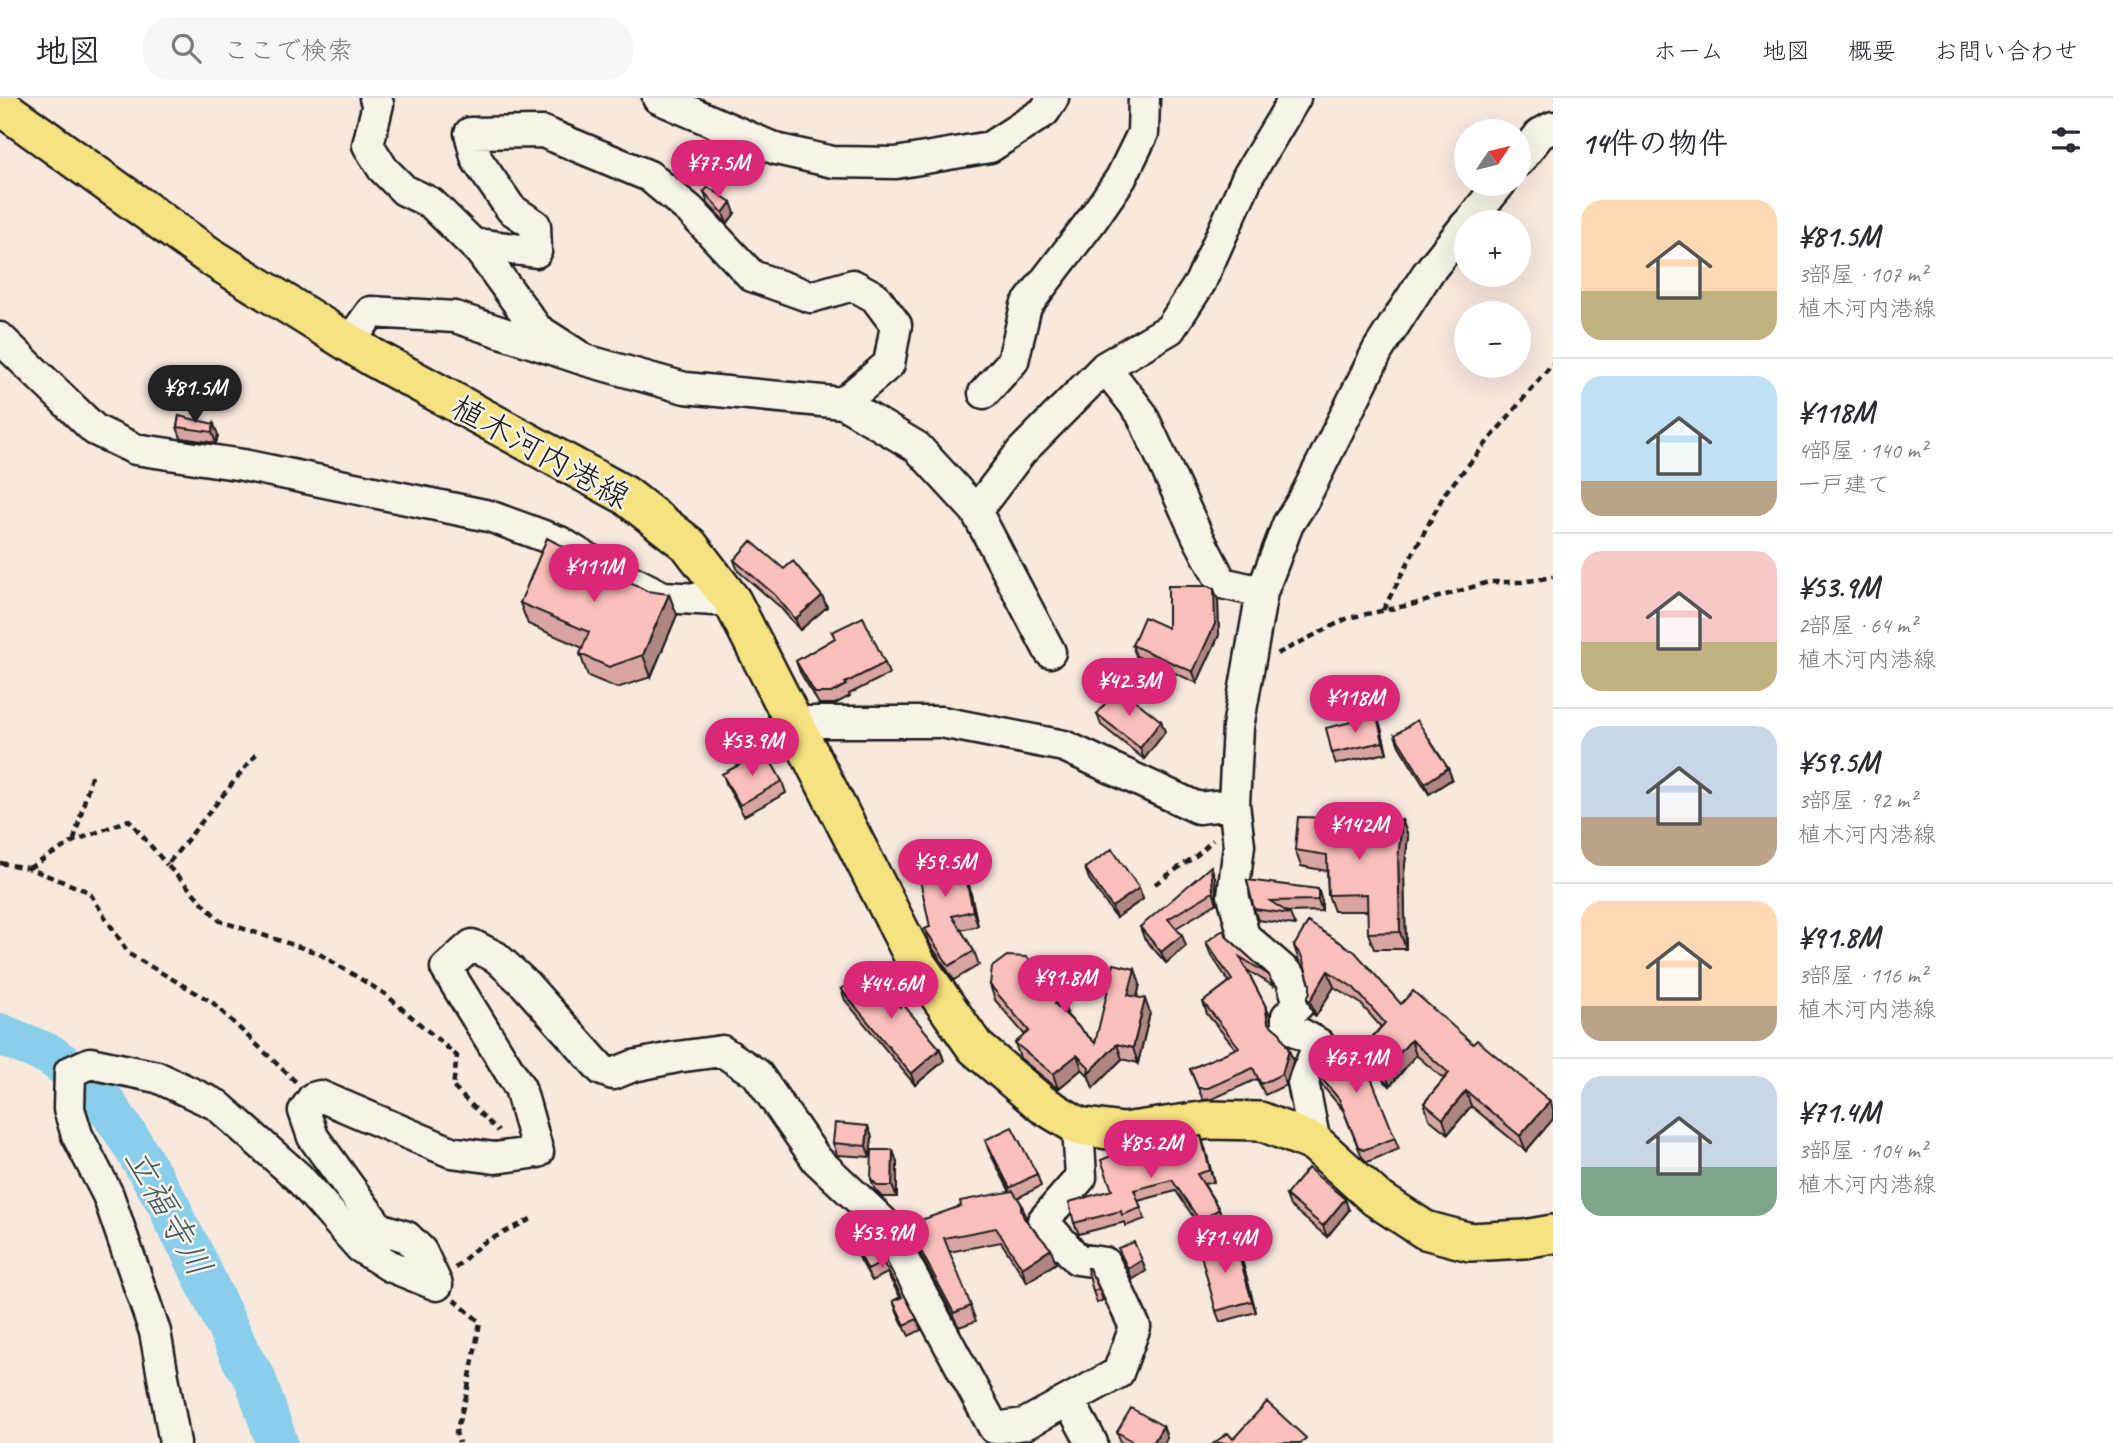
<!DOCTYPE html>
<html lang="ja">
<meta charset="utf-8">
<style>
:root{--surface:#fff;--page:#f7f7f7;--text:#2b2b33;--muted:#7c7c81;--line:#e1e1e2;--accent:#db2777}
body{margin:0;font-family:Caveat,"Klee One",sans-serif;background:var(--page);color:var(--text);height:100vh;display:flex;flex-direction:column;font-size:26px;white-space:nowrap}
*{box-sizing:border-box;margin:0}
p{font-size:23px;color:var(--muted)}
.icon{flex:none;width:38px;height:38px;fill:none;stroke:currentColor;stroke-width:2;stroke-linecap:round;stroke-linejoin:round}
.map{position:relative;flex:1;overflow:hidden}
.drawer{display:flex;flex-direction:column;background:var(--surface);width:560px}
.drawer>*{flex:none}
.needle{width:46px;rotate:55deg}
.controls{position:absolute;left:1454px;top:21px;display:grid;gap:14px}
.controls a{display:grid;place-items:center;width:77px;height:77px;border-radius:50%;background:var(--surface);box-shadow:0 7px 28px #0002;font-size:35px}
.price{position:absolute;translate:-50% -60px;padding:0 16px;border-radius:24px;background:var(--accent);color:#fff;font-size:23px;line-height:46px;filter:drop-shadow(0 2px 4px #0008)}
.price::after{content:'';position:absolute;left:50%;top:42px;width:21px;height:16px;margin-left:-10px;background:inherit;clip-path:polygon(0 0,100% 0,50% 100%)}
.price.selected{background:#222;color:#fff}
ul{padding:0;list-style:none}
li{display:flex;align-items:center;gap:21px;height:175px;padding:0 28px}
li+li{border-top:2px solid var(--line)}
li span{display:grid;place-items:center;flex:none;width:196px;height:140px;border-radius:21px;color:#555}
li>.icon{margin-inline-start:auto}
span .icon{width:84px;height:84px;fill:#fffc;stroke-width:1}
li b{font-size:30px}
h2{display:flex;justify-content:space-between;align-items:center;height:84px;padding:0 28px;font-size:30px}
header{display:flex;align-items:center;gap:42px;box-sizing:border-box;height:98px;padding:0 35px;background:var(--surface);border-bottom:2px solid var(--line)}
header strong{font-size:33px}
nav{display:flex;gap:38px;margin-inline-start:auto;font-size:24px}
.search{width:490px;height:63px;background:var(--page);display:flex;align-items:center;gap:18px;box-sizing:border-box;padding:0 24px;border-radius:28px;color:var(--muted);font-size:26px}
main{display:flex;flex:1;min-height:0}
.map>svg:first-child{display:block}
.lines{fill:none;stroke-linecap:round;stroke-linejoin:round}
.river{stroke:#89ceea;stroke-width:42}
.minor-casing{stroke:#1c1c1c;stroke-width:35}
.major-casing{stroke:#1c1c1c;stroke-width:42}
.path{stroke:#1c1c1c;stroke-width:4.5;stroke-dasharray:7 5;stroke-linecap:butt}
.minor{stroke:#f7f3e8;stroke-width:30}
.major{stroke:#f6e281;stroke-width:37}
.wall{fill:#d9a5a2;stroke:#1c1c1c;stroke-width:2}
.shaded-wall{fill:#b08684;stroke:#1c1c1c;stroke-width:2}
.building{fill:#fcc0bc;stroke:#1c1c1c;stroke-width:2}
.labels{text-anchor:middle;stroke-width:5;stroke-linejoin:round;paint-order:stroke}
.street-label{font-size:33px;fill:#1c1c1c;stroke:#f7f3e8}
.water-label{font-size:35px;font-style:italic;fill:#425a64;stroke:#f7f3e8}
</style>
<header>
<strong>地図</strong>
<div class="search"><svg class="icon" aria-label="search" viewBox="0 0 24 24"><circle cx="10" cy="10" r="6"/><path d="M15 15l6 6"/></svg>ここで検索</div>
<nav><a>ホーム</a><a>地図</a><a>概要</a><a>お問い合わせ</a></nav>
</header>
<main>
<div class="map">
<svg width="1553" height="1345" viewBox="0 0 1553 1345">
<rect width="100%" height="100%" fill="#f8e9df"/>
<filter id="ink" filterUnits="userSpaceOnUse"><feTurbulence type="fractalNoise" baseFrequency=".0143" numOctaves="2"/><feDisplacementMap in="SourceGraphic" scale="14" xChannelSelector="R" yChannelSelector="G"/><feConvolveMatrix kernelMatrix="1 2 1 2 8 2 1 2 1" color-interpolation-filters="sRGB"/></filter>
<g filter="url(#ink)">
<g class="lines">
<path class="river" d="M0 936 50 957 94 989 128 1039 171 1111 175 1124 190 1150 243 1262 255 1280 277 1345"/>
<g class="minor-casing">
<path id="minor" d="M375 0 378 6 368 47 383 71 404 92 431 105 480 153
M658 0 776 51 833 64 896 65 990 49 1044 14 1053 0
M1519 63 1540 36 1553 29
M1469 124 1500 86
M0 240 95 332 135 351 243 367 489 418 560 444 584 459 663 499 732 503
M349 245 371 214 455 219 585 262 685 290 843 305 917 349 976 413 1050 554
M585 262 537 231 480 153 485 147 536 154 535 127 511 111 477 62 470 35 543 34 649 78 690 112 752 178 811 199 853 187 875 199 896 227 889 266 843 305
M1105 269 1141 315 1198 439 1222 485 1262 494
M984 295 1013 263 1026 208 1092 122 1121 80 1143 35 1144 0
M976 413 1021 354 1105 269 1170 231 1200 185 1248 78 1295 0
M792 624H941L1064 648 1198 710 1234 706
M1315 1045 1303 984 1319 946 1287 928V918L1299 906 1291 879 1244 838 1233 797 1239 747 1234 706 1238 629 1262 494 1288 426 1304 401 1378 252 1427 176 1466 127
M1069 1303 1092 1345
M175 1345 155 1234 108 1097 77 1037 69 1011 70 974 90 965 157 979 217 1007 298 1079 360 1149 390 1168 437 1187 421 1153 407 1139 379 1130 313 1039 304 1013 313 1000 320 998 451 1054 495 1060 538 1054 520 990 446 870 472 847 496 859 525 886 602 972 613 976 633 968 677 959 722 953 757 976 817 1062 883 1124 994 1330 1025 1326 1118 1275 1135 1229 1105 1165 1077 1161 1043 1123 1081 1079 1078 1028"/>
</g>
<g class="major-casing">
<path id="major" d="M0 8 208 157 372 259 625 397 689 447 732 503 917 866 975 949 1042 1006 1078 1028 1123 1034 1208 1022 1260 1023 1315 1045 1376 1100 1425 1132 1470 1144 1524 1141 1553 1136"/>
</g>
<path class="path" d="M1383 512 1445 395 1553 265
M1277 556 1348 520 1419 505 1489 484H1522L1553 479
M256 656 167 767 220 823 318 855 385 896 457 958 453 989 498 1033
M74 742 92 675
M0 765 28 770 89 794 129 856 212 904 297 985
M29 770 74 743 129 722 167 767
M1155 786 1197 757 1213 742
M455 1170 481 1146 533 1120
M454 1202 480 1224 467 1295 456 1334 459 1345"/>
<use href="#minor" class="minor"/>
<use href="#major" class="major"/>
</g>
<path class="wall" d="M704 94 735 115 727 126 708 106Z
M179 318 218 337 216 345 181 340 177 329Z
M734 462 784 471 822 498 827 509 800 532 779 508 738 473Z
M1218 502 1219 537 1197 585 1136 558 1132 547 1168 530Z
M520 505 677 517 651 579 617 590 588 578 580 556 583 550 528 526Z
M832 534 885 565 889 576 849 596 850 598 835 606H819L800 574 796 563 835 540Z
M1097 616 1161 623 1165 634 1144 661 1101 627Z
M1381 630 1387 655 1336 666 1332 655Z
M1395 637 1448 670 1452 681 1429 696 1399 648Z
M723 676 782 683 786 695 744 718 727 688Z
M1402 722 1408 738 1404 776 1406 851H1374L1368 835V813H1334L1328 797 1327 773 1301 768 1295 752Z
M958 745 963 760 978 828 961 832 974 853 979 867 954 882 930 846 925 831 930 829Z
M1085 770 1139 790 1143 801 1116 820 1089 781Z
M1215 779 1217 805 1176 830 1186 848 1166 865 1144 840 1140 829Z
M1247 782 1322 803V813L1287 814 1290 816 1295 827 1258 822 1254 811Z
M1228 840 1269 877 1273 888 1247 872 1265 907 1270 918 1271 927 1289 952 1293 963 1286 987 1265 997 1257 981 1212 1001 1203 1002 1190 971 1236 951 1207 916 1203 904 1229 884 1210 855 1206 844Z
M1294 848 1473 946 1550 1003 1553 1011V1021L1526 1053 1471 1008 1448 1036 1429 1021 1424 1005 1444 981 1416 957 1390 988 1366 968 1399 1051 1367 1064 1362 1059 1343 1012 1321 986 1317 975 1357 962 1365 966 1360 953 1381 929 1360 905 1334 889 1316 918 1313 916 1307 901 1310 894V886L1306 872 1299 863Z
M1140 886 1137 899 1150 915 1138 965 1122 961 1093 990 1088 977 1082 971 1058 991 1020 960 1015 945 1025 937 995 902 990 887 1067 915 1066 916 1095 945Z
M841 891 900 909 940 951 944 963 915 987 845 902Z
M872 1039 870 1059 837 1057 833 1045Z
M985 1042 1037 1076 1041 1088 1017 1100 1021 1105 1026 1122 1056 1165 1027 1184 1001 1144 949 1154 976 1223 959 1229 912 1141 907 1127 1010 1094 989 1053Z
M1205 1050 1214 1084 1204 1086 1219 1111 1223 1122 1204 1135 1176 1093 1138 1103 1145 1121 1126 1128 1125 1124 1079 1136 1074 1125 1112 1092 1129 1057Z
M897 1064V1099H882L875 1092 871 1081Z
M1286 1097 1349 1112 1327 1139 1290 1108Z
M869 1131 917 1221 921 1232 909 1238 897 1214 893 1203 900 1199 887 1175 872 1183 855 1152 851 1141Z
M1239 1151 1256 1214 1220 1224 1216 1213Z
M1099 1191 1103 1202 1097 1205 1093 1193Z
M1163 1328 1167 1340 1164 1345H1121L1117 1334Z"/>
<path class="shaded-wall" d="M731 104 735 115 727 126 723 115Z
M214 326 218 337 216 345 212 334Z
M1214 491 1218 502 1219 537 1197 585 1193 574Z
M669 496 677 517 651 579 643 557Z
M822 498 827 509 800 532 795 521Z
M1377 618 1381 630 1387 655 1383 644Z
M1161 623 1165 634 1144 661 1140 650Z
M1448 670 1452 681 1429 696 1425 685Z
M1402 722 1408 738 1404 776 1406 851 1400 834 1398 760Z
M958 745 963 760 978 828 973 813Z
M1211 768 1215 779 1217 805 1213 794Z
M1139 790 1143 801 1116 820 1112 809Z
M1318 791 1322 803V813L1318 802Z
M1182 837 1186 848 1166 865 1161 854Z
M1135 871 1140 886 1134 912 1128 897Z
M1328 873 1334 889 1316 918 1310 903Z
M1062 900 1067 915 1060 920 1055 906Z
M1145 901 1150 915 1138 965 1133 950Z
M1265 907 1270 918 1272 936 1268 925Z
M1411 942 1416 957 1390 988 1384 973Z
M1117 946 1122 961 1093 990 1088 976Z
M940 951 944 963 915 987 911 976Z
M1289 952 1293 963 1286 987 1282 976Z
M1077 957 1082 971 1058 991 1053 976Z
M1466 993 1471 1008 1448 1036 1443 1021Z
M1550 1003 1553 1011V1021L1526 1053 1520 1038Z
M868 1028 872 1039 870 1059 866 1048Z
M1201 1038 1205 1050 1214 1084 1210 1072Z
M893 1052 897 1064V1099L892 1088Z
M1345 1101 1349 1112 1327 1139 1323 1128Z
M1021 1105 1026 1119V1127L1021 1112Z
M1219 1111 1223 1122 1204 1135 1200 1123Z
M1234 1140 1239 1151 1256 1214 1252 1203Z
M1051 1151 1056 1165 1027 1184 1022 1170Z
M1142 1162 1146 1173 1132 1182 1128 1171Z
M1163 1328 1167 1340 1164 1345H1153Z"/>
<path class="building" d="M708 89 731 104 723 115 704 94Z
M179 318 214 326 212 334 177 329Z
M547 440 647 493 669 496 643 557 609 569 580 556 589 534 520 505Z
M751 443 784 471 793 463 822 498 795 521 775 497 734 462Z
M1168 488H1208L1214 491 1215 526 1193 574 1132 547 1144 519 1168 530Z
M863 519 885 565 845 585 846 587 831 595H815L796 563 835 540 832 534Z
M1118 589 1161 623 1140 650 1097 616Z
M1377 618 1383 644 1332 655 1326 630Z
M1417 622 1448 670 1425 685 1395 637Z
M765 653 782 683 740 707 722 676Z
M1298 719 1402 722 1398 760 1400 834 1368 835 1367 796 1328 797 1327 757 1295 752Z
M958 745 973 813 952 818 974 853 949 868 925 831 930 829 914 754Z
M1112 751 1139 790 1112 809 1085 770Z
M1211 768 1213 794 1168 821 1182 837 1161 854 1140 829Z
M1247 782 1318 791V802L1270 803 1290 816 1254 811Z
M1308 824 1355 854 1401 906 1413 893 1473 946 1477 942 1550 1003 1520 1038 1466 993 1443 1021 1424 1005 1449 975 1411 942 1384 973 1360 953 1385 925 1354 890 1328 873 1310 903 1307 901 1310 894V886L1302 859 1294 848Z
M1223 832 1228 840 1269 877 1240 859 1265 907 1268 925 1280 935 1289 952 1282 976 1261 986 1253 970 1208 990H1198L1190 971 1239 949 1203 904 1232 882 1206 844Z
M1007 858 1027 859 1062 900 1055 906 1095 945 1114 866 1135 871 1128 897 1145 901 1133 950 1117 946 1088 976 1089 969 1077 957 1053 976 1015 945 1029 933 990 887 992 869Z
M869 870 900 909 903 906 940 951 911 976 841 891Z
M1337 939 1357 962 1362 957 1395 1040 1363 1052 1358 1048 1339 1001 1317 975 1329 946Z
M835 1025 868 1028 866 1048 833 1045Z
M1012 1029 1037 1076 1010 1090 985 1042Z
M1201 1038 1210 1072 1197 1076 1219 1111 1200 1123 1172 1082 1134 1092 1141 1110 1122 1117 1121 1113 1074 1125 1069 1104 1112 1092 1101 1062 1126 1052 1129 1057Z
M872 1052H893L892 1088H878L871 1081Z
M1308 1070 1345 1101 1323 1128 1286 1097Z
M1013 1093 1021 1105V1112L1024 1120 1051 1151 1022 1170 996 1130 944 1140 971 1208 954 1215 907 1127 961 1108 960 1103Z
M869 1131 917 1221 905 1227 893 1203 902 1199 883 1164 868 1172 851 1141Z
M1234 1140 1252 1203 1216 1213 1199 1150Z
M1134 1144 1142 1162 1128 1171 1118 1150Z
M1087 1170H1089L1099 1191 1093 1193Z
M1267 1304 1306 1340 1301 1345H1214L1228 1335 1233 1341Z
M1131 1310 1163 1328 1153 1345H1136L1117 1334Z"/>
</g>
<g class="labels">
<g class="street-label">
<text transform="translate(541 353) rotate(29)" y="12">植木河内港線</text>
</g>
<g class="water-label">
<text transform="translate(169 1114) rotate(61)" y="12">立福寺川</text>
</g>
</g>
</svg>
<div class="controls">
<a><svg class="needle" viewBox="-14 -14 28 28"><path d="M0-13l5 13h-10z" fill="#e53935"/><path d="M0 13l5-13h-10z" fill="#7c7c81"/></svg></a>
<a>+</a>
<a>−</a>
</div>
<b class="price" style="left:718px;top:102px">¥77.5M</b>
<b class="price selected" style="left:195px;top:327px">¥81.5M</b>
<b class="price" style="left:594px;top:506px">¥111M</b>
<b class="price" style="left:1129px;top:620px">¥42.3M</b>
<b class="price" style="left:1355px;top:637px">¥118M</b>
<b class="price" style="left:752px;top:680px">¥53.9M</b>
<b class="price" style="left:1359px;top:764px">¥142M</b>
<b class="price" style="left:945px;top:801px">¥59.5M</b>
<b class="price" style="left:1065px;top:917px">¥91.8M</b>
<b class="price" style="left:891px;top:923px">¥44.6M</b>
<b class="price" style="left:1356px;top:997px">¥67.1M</b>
<b class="price" style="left:1151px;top:1082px">¥85.2M</b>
<b class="price" style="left:882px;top:1172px">¥53.9M</b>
<b class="price" style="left:1225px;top:1177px">¥71.4M</b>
</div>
<section class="drawer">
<h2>14件の物件<svg class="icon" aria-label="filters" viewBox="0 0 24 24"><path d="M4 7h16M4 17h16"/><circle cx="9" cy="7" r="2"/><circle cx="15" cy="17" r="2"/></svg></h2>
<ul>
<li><span style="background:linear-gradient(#ffd9b3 65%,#c2b280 0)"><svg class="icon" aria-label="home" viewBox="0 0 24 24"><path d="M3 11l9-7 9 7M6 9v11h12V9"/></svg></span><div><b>¥81.5M</b><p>3部屋 · 107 m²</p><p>植木河内港線</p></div></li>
<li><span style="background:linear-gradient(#bfe0f5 75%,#b9a48a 0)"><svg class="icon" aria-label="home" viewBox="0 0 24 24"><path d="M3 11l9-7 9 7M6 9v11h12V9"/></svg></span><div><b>¥118M</b><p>4部屋 · 140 m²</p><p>一戸建て</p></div></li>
<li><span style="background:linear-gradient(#f6c9c9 65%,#c2b280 0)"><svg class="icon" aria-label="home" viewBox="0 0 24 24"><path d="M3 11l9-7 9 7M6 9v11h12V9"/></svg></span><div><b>¥53.9M</b><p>2部屋 · 64 m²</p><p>植木河内港線</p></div></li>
<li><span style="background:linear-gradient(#c9d6e8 65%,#b9a48a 0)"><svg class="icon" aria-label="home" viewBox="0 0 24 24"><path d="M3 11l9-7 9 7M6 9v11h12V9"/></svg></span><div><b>¥59.5M</b><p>3部屋 · 92 m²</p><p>植木河内港線</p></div></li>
<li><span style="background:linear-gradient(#ffd9b3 75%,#b9a48a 0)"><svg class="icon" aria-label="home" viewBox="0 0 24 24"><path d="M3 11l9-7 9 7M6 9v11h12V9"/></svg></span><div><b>¥91.8M</b><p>3部屋 · 116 m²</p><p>植木河内港線</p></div></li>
<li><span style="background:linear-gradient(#c9d6e8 65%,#7fa58c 0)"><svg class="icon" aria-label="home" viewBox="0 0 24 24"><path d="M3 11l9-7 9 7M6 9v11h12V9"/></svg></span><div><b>¥71.4M</b><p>3部屋 · 104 m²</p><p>植木河内港線</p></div></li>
</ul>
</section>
</main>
